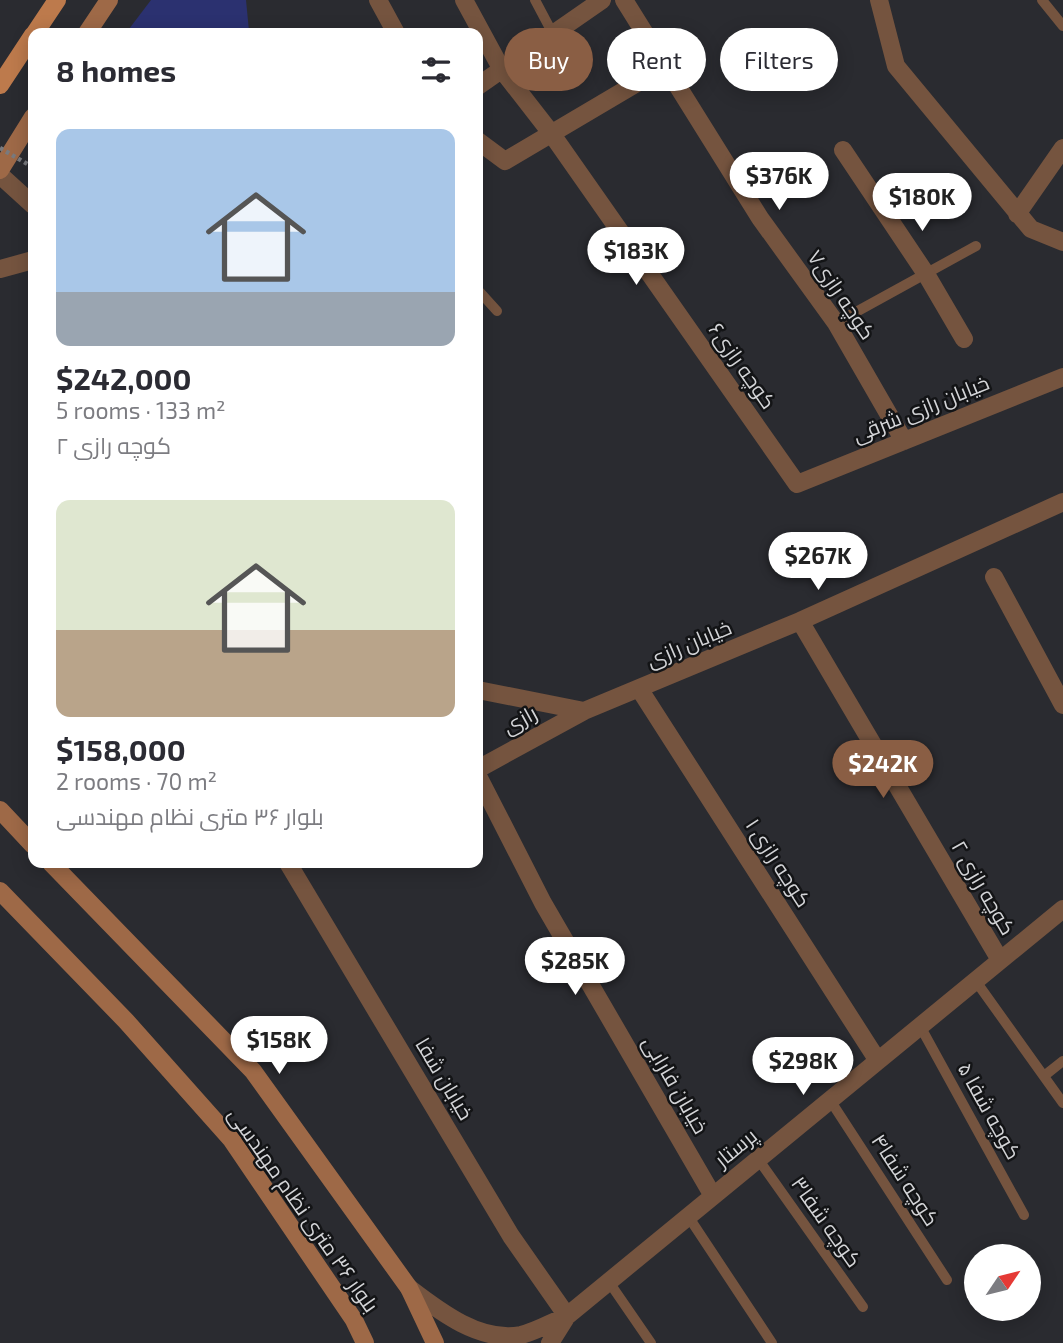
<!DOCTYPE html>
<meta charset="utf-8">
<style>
:root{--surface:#fff;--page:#f7f7f7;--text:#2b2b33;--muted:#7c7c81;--accent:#8a5e44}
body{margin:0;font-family:"Exo 2",Cairo,sans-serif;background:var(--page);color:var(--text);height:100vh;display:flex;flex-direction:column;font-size:26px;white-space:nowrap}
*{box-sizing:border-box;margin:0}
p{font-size:23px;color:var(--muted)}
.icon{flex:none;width:38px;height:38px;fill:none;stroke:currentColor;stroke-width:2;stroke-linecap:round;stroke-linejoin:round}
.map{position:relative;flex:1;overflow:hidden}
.drawer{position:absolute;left:28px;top:28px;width:455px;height:840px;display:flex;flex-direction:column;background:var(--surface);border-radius:14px;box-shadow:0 4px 18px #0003}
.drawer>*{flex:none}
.guide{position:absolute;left:504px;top:28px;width:453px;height:63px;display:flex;gap:14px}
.needle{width:46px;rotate:55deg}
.buttons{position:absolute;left:964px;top:1244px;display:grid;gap:14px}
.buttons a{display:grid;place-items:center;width:77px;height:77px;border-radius:50%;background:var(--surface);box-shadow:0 4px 18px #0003;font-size:35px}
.price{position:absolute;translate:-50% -60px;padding:0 16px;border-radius:24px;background:#fff;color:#222;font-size:23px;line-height:46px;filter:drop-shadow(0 2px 4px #0008)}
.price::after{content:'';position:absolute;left:50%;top:42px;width:21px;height:16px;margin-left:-10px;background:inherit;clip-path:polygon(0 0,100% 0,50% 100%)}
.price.selected{background:var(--accent);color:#fff}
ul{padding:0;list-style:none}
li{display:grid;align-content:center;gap:14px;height:371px;padding:0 28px}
li span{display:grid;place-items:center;height:217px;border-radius:14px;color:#555}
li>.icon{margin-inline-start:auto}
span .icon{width:126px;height:126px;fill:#fffc;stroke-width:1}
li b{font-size:30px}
h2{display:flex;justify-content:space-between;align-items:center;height:84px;padding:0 28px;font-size:30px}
.chip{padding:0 24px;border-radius:32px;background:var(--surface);box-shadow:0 4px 18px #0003;font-size:24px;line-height:63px}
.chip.selected{background:var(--accent);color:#fff}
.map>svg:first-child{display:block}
.green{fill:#2b3170}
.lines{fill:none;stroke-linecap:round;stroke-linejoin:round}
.lane{stroke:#75543f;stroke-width:10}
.street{stroke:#75543f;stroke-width:18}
.secondary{stroke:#9e6947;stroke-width:18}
.primary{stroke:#bd7a4c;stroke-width:18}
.path-bridge{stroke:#797a7e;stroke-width:4.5;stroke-dasharray:3.5 3.5;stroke-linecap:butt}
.labels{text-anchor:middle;stroke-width:5;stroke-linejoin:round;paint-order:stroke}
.street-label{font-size:21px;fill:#d3d4d7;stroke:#131416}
</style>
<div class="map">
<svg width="1063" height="1343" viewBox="0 0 1063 1343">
<rect width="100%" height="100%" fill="#2a2b30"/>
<path class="green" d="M151 0H246L249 31 126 33Z"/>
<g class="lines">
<path class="lane" d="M535 0 553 34
M1042 0 1063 26
M478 290 497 311
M836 323 976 246
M975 980 1063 1103
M920 1026 1024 1215
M1044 1076 1063 1061
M830 1100 947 1280
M758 1159 863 1307
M688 1216 772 1343
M609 1282 651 1343"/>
<path class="street" d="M378 0 396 33
M464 0 502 70 551 133 797 484 1063 377
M624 0 760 218 836 323 904 441
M879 0 896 66 1031 229 1063 242
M478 86 602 0
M478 141 505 161 664 67
M843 150 926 274 964 339
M0 175 33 205
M1017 214 1063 148
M0 269 33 260
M994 577 1063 705
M800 621 1000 960
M478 690 584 711
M640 690 878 1061
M478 769 584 711 800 621 1063 502
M478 776 543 903 713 1196
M288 863 511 1236 567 1316
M409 1288C439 1311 480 1343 521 1335 537 1331 552 1322 567 1316L1063 909
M550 1343 567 1316"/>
<path class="secondary" d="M87 33 109 0
M0 170 33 117
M0 810 33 845
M51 863 253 1071 409 1288 435 1343
M0 891 126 1021 231 1139 354 1320 365 1343"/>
<path class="primary" d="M35 33 57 0
M0 85 33 35"/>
<path class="path-bridge" d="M0 148 29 165"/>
</g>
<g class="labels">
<g class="street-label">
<text transform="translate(841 295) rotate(56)" y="7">کوچه رازی۷</text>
<text transform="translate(742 366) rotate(55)" y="7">کوچه رازی۶</text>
<text transform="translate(921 409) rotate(-22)" y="7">خیابان رازی شرقی</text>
<text transform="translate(689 644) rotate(-23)" y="7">خیابان رازی</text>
<text transform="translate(520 720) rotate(-29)" y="7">رازی</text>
<text transform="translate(778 863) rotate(57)" y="7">کوچه رازی ۱</text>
<text transform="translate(983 888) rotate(60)" y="7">کوچه رازی ۲</text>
<text transform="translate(444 1079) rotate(59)" y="7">خیابان شفا</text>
<text transform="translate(675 1085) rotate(60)" y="7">خیابان فارابی</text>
<text transform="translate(989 1111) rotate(61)" y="7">کوچه شفا ۵</text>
<text transform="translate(736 1148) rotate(-39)" y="7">پرستار</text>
<text transform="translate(905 1180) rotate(57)" y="7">کوچه شفا۴</text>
<text transform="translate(303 1210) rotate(55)" y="7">بلوار ۳۶ متری نظام مهندسی</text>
<text transform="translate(826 1222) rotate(55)" y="7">کوچه شفا۳</text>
</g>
</g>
</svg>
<div class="buttons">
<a><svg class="needle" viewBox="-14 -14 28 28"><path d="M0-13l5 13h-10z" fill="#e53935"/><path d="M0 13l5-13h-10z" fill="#7c7c81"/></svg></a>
</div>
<b class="price" style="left:779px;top:212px">$376K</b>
<b class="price" style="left:922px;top:233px">$180K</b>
<b class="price" style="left:636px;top:287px">$183K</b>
<b class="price" style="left:818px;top:592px">$267K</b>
<b class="price selected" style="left:883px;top:800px">$242K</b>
<b class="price" style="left:575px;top:997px">$285K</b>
<b class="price" style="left:279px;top:1076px">$158K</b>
<b class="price" style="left:803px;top:1097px">$298K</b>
<div class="guide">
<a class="chip selected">Buy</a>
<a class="chip">Rent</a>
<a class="chip">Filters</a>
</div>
<section class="drawer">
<h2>8 homes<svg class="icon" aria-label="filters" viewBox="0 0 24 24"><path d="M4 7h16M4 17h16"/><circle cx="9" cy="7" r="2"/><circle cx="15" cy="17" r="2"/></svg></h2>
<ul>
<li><span style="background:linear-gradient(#a9c7e8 75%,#9aa5b1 0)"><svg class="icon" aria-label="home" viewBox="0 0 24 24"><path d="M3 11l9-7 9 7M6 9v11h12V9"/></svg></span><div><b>$242,000</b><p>5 rooms · 133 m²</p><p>کوچه رازی ۲</p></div></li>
<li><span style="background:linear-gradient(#dfe7d0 60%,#b9a48a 0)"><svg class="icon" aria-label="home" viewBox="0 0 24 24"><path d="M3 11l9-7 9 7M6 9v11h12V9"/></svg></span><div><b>$158,000</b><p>2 rooms · 70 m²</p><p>بلوار ۳۶ متری نظام مهندسی</p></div></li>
</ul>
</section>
</div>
